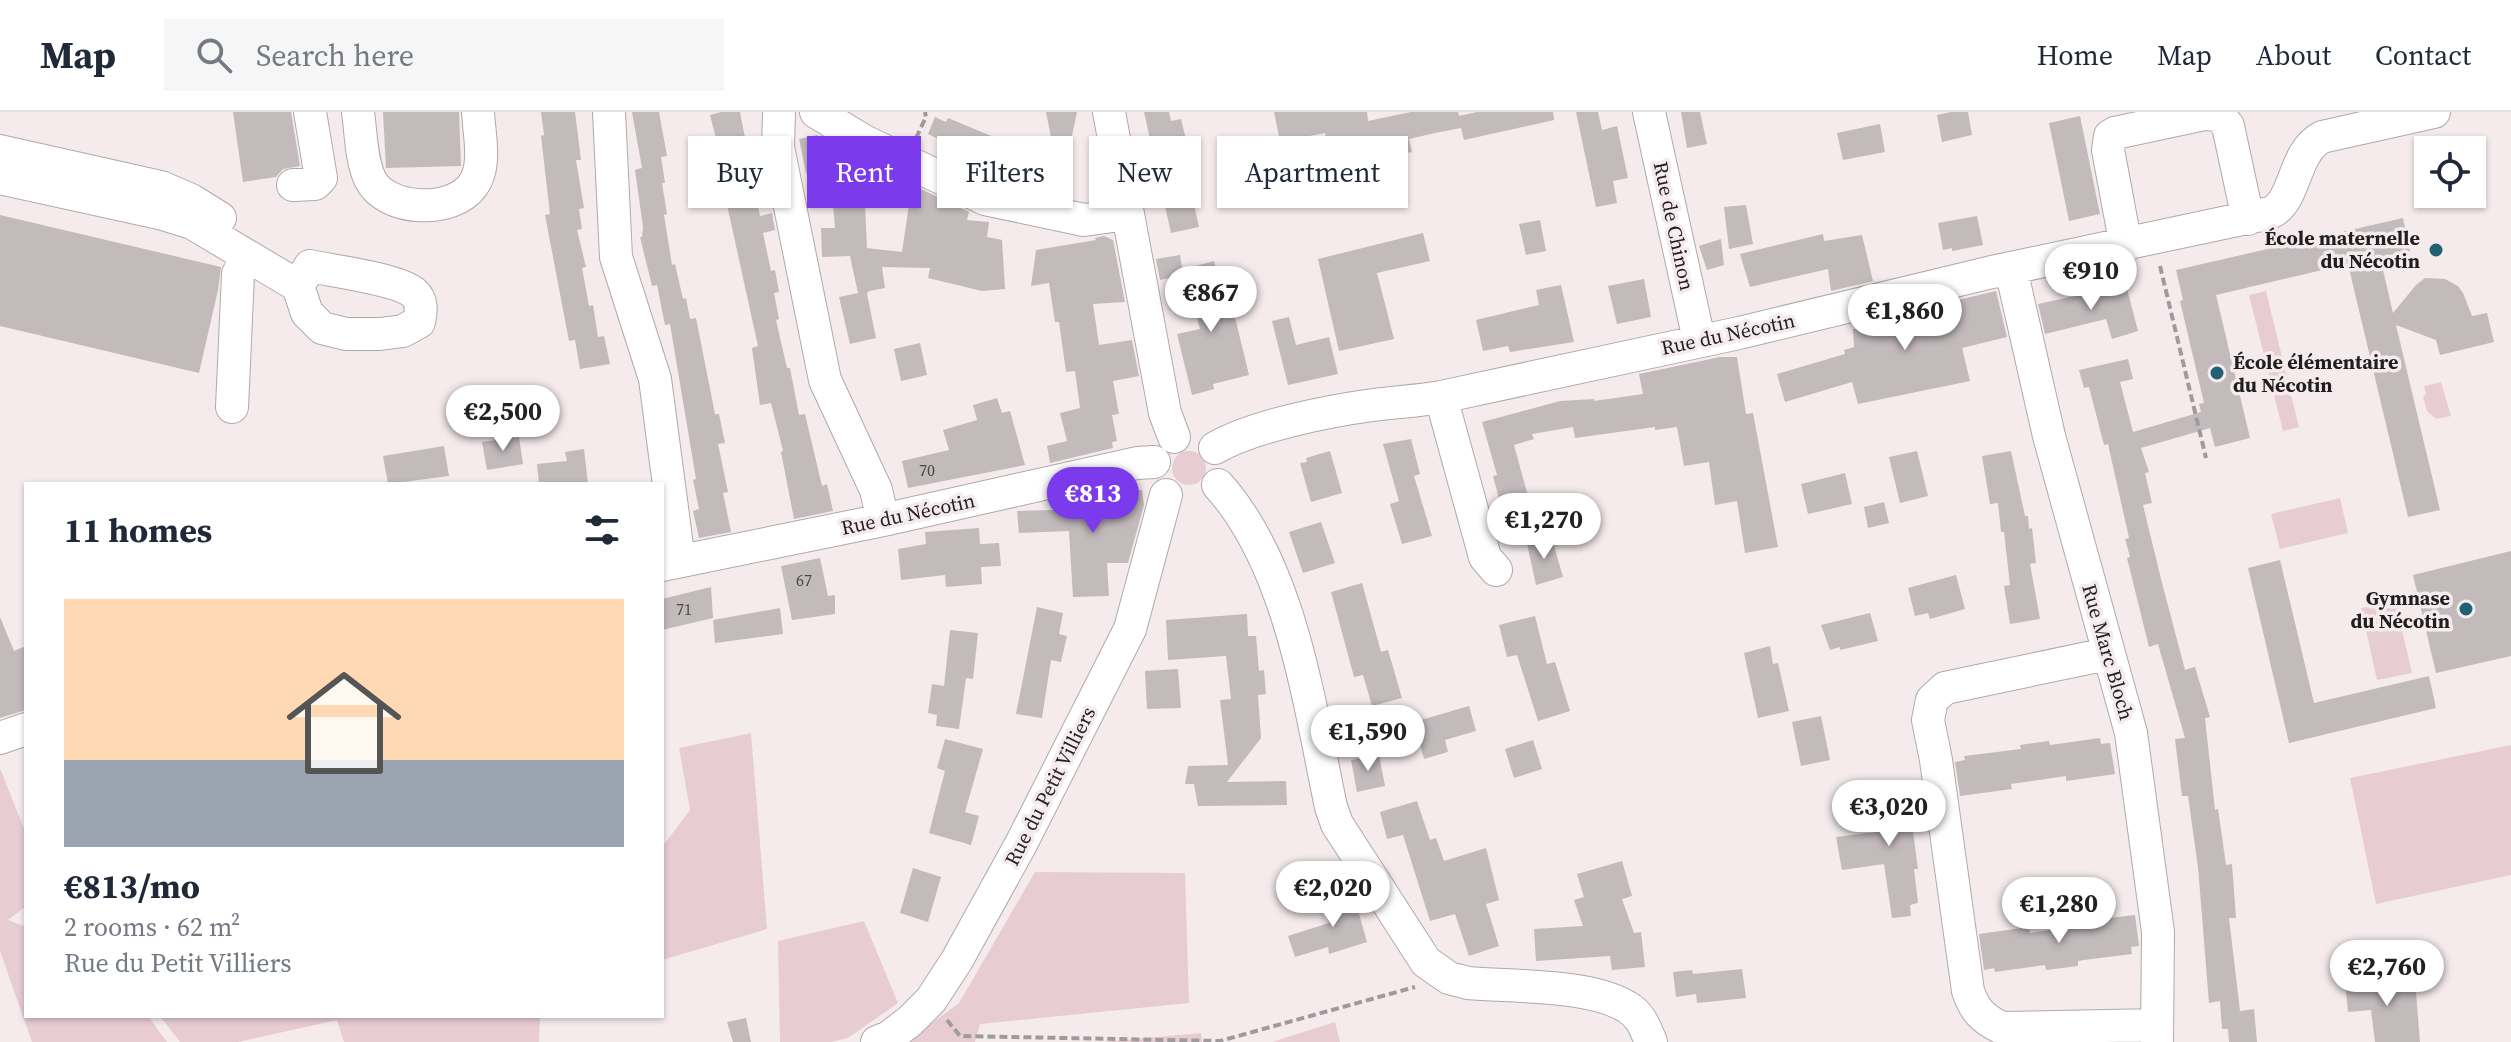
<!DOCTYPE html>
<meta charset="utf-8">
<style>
:root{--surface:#fff;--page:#f6f6f7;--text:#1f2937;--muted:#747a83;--line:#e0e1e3;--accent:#7c3aed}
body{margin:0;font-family:"Source Serif 4",serif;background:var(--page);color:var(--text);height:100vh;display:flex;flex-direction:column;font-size:30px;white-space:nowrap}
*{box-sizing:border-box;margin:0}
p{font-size:26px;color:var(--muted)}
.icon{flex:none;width:44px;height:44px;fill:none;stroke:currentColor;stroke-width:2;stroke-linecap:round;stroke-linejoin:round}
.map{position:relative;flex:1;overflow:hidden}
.details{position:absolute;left:24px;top:370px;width:640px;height:536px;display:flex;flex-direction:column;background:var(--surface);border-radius:0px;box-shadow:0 2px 6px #0004}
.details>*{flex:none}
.banner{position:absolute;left:688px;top:24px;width:760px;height:72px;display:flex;gap:16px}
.buttons{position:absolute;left:2414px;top:24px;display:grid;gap:16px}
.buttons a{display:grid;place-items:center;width:72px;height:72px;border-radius:0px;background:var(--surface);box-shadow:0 2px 6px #0004;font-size:40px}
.price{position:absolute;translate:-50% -68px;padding:0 18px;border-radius:28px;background:#fff;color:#222;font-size:26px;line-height:52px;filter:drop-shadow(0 2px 4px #0008)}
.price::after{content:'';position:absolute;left:50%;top:48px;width:24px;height:18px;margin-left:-12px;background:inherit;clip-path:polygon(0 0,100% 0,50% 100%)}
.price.current{background:var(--accent);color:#fff}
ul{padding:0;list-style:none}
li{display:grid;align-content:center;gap:16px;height:424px;padding:0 40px}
li span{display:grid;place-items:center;height:248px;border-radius:0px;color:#555}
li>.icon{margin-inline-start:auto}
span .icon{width:144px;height:144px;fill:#fffc;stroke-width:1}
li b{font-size:34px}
h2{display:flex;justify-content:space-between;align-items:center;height:96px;padding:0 40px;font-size:34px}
.chip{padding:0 28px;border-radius:0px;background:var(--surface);box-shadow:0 2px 6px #0004;font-size:28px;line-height:72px}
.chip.current{background:var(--accent);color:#fff}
header{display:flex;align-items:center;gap:48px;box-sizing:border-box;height:112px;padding:0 40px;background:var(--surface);border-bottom:2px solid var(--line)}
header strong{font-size:38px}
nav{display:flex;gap:44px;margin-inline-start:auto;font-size:28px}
.search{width:560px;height:72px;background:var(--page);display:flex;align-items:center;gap:20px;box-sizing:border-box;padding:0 28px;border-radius:0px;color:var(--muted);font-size:30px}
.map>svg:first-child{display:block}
.green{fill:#e7cdd3}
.building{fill:#c3babc;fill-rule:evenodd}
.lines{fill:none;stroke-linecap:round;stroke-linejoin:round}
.minor-casing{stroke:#b1a8aa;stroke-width:34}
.path{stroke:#a19a9c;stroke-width:4;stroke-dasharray:8 4;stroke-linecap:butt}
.minor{stroke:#fff;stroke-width:32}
.poi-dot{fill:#206176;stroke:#f5ebed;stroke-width:3}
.labels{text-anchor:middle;stroke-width:7;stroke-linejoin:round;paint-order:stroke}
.number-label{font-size:16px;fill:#4a4546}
.street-label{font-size:20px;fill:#211e1f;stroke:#f5ebed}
.poi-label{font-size:20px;font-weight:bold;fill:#211e1f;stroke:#f5ebed;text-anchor:end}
</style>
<header>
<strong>Map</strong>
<div class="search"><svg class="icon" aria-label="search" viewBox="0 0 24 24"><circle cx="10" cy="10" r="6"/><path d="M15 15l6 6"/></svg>Search here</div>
<nav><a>Home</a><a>Map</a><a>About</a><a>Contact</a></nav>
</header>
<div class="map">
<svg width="2511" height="930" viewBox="0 0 2511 930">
<rect width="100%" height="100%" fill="#f5ebed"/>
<path class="green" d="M2266 179 2299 315 2283 319 2249 183Z
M2441 270 2451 304 2436 307 2427 299 2423 285 2426 282 2424 274Z
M1172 356a17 17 0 1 1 34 0a17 17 0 1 1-34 0Z
M2340 386 2348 421 2280 437 2271 402Z
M2395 488 2412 561 2377 568 2361 496Z
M751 621 767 817 662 848V735L690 698 679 636Z
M2511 633V763L2376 792 2350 666Z
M0 656 26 722V794L8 808 26 815V904H148L167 930H32L0 839Z
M1035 760 1185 761 1189 891 980 912 975 930H906L959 891Z
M864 809 898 891 848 926 831 930H780L778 829Z
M160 904H540L539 930H344L337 908 238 930H180Z
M1335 910 1340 930H1272Z
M1201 921 1202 930H1102Z"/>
<path class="building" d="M233 0H291L300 54 283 57 276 65 243 70Z
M383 0H459L461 54 386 56Z
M541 0H575L581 48H576L584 96 579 97 582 117 577 118 586 155 582 156 589 194 593 193 598 225 604 224 610 252 580 257 575 228 569 229 545 103 550 102 541 24 544 23Z
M632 0H659L667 44 661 45 665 71H662L667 102 664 103 672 153 675 152 683 187 686 186 690 207 696 206 715 302H719L725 331 718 332 728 380 723 381 731 420 699 426 693 399 699 397 693 368 696 367 670 212 665 213 657 173 652 174 640 125H642L643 115 635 58 642 56Z
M721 0H740L760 104 772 101 775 118 763 121 771 159 775 158 779 180 774 181 779 207 776 208 787 256H790L799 303 805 302 822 374 827 372 833 399 794 407 781 340 783 339 771 291 760 293 752 236 758 234 722 70 727 69 710 3Z
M1046 0H1077L1061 75Z
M1144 0H1169L1171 9 1181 7 1199 81 1192 83 1199 115 1171 121Z
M1274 0H1367L1368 9 1411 0H1458L1459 4 1477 0H1553L1554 8 1464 28 1461 16 1435 21 1409 27 1412 40 1332 53 1325 21 1289 28 1300 72 1259 82 1255 63 1274 59 1269 33 1280 30Z
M1576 0H1598L1602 18 1617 14 1628 66 1613 69 1617 91 1596 95Z
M1681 0H1700L1707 32 1687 36Z
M1951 0H1968L1972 23 1942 30 1937 3Z
M2080 4 2100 102 2069 109 2049 11Z
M935 5 946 10 948 6 1040 44 1030 65 1020 62 1017 69 937 30 938 27 928 22Z
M1880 12 1885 40 1843 48 1837 21Z
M817 23 820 25 827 57 806 61 799 27Z
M852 44 969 100 967 108 989 110 987 125 1002 128 1005 177 982 179 928 166 930 156 882 155 885 176 869 179 867 182 876 226 850 232 839 185 858 181 850 144 822 145 821 116H835L829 45ZM864 70 909 93 902 140 867 136Z
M1746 93 1753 132 1729 137 1724 95Z
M0 103 221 155 218 178 199 261 0 214Z
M1977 104 1983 133 1952 139V136L1943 138 1938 111Z
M2403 106 2410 139 2380 145 2393 201 2416 173 2425 166 2445 167 2458 174 2463 181 2472 204 2487 201 2494 230 2440 243 2436 228 2396 213 2440 398 2408 405 2348 152 2216 183 2250 326 2215 335 2210 316 2141 336 2149 360 2145 361 2152 391 2143 393 2161 467 2185 558 2195 555 2210 605 2205 606 2215 698 2218 697 2226 753 2232 752 2236 806H2229L2240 899 2254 897 2257 930H2229L2228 917H2222L2220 889 2209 891 2198 755 2188 684H2182L2175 627 2185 626 2158 532 2149 535 2127 446 2130 445 2125 427 2129 426 2108 332 2104 333 2089 275 2084 276 2079 258 2128 247 2133 267 2120 270 2133 320 2201 300 2199 292 2204 291 2180 189 2183 188 2176 158Z
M1540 108 1546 139 1526 143 1519 112Z
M1423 121 1430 149 1377 161 1394 227 1339 239 1318 147Z
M1823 122 1824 129 1862 123 1873 169 1831 179 1828 157 1750 175 1740 142Z
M1104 124 1113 128 1125 190 1093 192 1099 233 1132 228 1139 264 1113 269 1119 302 1112 303 1117 329 1112 330 1113 336 1050 351 1047 334 1067 329 1060 301 1080 296 1075 259 1066 260 1059 210H1055L1049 171 1031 174 1036 138 1096 128 1095 126Z
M1721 127 1724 153 1707 158 1699 134Z
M1180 143 1183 163 1160 168 1156 147Z
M1214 149 1224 191 1231 189 1249 263 1213 272 1214 277 1192 283 1177 222 1200 217 1185 157Z
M1644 167 1651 205 1617 212 1608 174Z
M1561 173 1574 230 1510 240 1508 234 1483 239 1476 208 1539 193 1536 178Z
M2126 173 2138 219 2112 227 2106 207 2045 222 2038 192Z
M1996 179 2007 225 1962 236 1970 269 1858 292 1852 270 1785 290 1777 262 1845 242 1844 238 1854 235 1853 217 1862 216V211L1916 200V198Z
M1289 205 1296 233 1329 225 1338 262 1288 273 1272 209Z
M920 231 927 263 901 269 894 237Z
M1720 245H1737L1746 302 1753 301 1778 435 1745 441 1737 389 1715 393 1709 350 1684 354 1677 315 1655 318V315L1575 326 1573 315 1532 322 1534 327 1514 333 1531 395 1503 402 1493 364 1497 363 1482 310 1560 289 1594 287V289L1643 282 1639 262Z
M997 286 1002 301 1010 299 1025 353 908 376 902 349 949 338 943 318 977 308 973 293Z
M519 325 523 352 487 358 482 330Z
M1411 327 1420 362 1414 364 1432 424 1402 432 1390 392 1399 389 1383 332Z
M444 334 449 364 388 372 383 344Z
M584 337 588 372H539L537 352 567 349 565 340Z
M1330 339 1342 381 1311 390 1300 351 1307 350 1306 346Z
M1917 339 1928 384 1900 391 1889 345Z
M2011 339 2025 404H2028L2029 417 2032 416 2036 451 2030 452 2040 507 2010 512 2004 474 2010 473 2004 420H2001L1998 391 1990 392 1982 344Z
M1845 361 1852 392 1808 402 1801 372Z
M1109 377 1110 380 1142 378 1144 393 1128 451H1107L1109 484 1073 485 1069 419 1019 421 1017 399 1083 397 1080 383Z
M1884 390 1889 411 1868 416 1864 395Z
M1321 410 1335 451 1303 461 1289 420Z
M979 416 980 432 999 431 1001 454 981 455 982 472 946 475 945 463 901 468 898 437 926 432 925 420Z
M1545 427H1552L1563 465 1536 473 1527 432Z
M2511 439V544L2436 561 2413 463Z
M820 446 828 484 835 483V502L792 508 781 454Z
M2280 448 2314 591 2429 564 2436 596 2289 631 2248 456Z
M1956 463 1965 497 1930 507 1928 501 1915 504 1908 476Z
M1362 471 1381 540 1388 538 1402 586 1372 594 1363 563 1354 565 1331 480Z
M711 475 713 506 662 518V487Z
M1037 495 1063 501 1059 522 1067 524 1061 550 1051 548 1042 606 1016 602Z
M780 496 783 522 715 531 713 508Z
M1870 501 1878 529 1840 538V535L1830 538 1821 513Z
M1247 502 1248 524H1256L1259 559 1264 558 1266 582 1258 583 1261 626 1227 670 1286 669 1287 693 1198 694 1194 672H1185L1188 654 1228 653 1220 588 1231 587 1226 544 1168 548 1166 508Z
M1535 504 1547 552 1555 550 1570 599 1538 609 1517 543 1507 545 1499 513Z
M0 505 14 539 26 534V598L0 606Z
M950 518 978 521 973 567 966 566 959 617 936 614 937 603 928 601 932 572 944 574Z
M1770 534 1773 552 1778 551 1789 599 1758 606 1744 541Z
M1178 557 1181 596 1147 597 1145 559Z
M1469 594 1476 619 1445 628 1448 640 1424 647 1414 610Z
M1821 604 1830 648 1801 654 1792 610Z
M2100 626 2101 632 2110 631 2115 662 2066 669V664L2011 672 2012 677 1960 684 1955 650 1965 648 1964 644 2021 637 2020 633 2034 631 2049 629 2050 633Z
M945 627 983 637 965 700 979 704 971 733 929 721 945 659 937 656Z
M1533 628 1542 657 1514 666 1505 637Z
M1379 643 1385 674 1357 680 1351 648Z
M1909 669 1916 720H1913L1918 757H1914L1918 791 1910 793 1911 804 1892 806 1884 752 1842 758 1836 725 1884 719 1878 673Z
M1417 689 1430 728 1436 726 1444 749 1486 736 1499 788 1486 792 1499 834 1469 844 1455 802 1430 809 1403 723 1387 727 1380 700Z
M1622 749 1632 784 1622 787 1634 821 1641 820 1645 855 1612 858 1610 844 1536 849 1534 817 1583 814 1574 788 1584 785 1577 762Z
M913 756 941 765 928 810 900 801Z
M1352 777 1367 830 1329 842 1328 835 1295 845 1288 824 1329 811 1324 796 1335 793 1333 783Z
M2135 803 2139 834 2131 835 2132 842 2084 848 2078 849V854L2046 858 2045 853 1995 860 1994 856 1984 858 1979 822 2029 815 2030 821 2082 813V809Z
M1742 857 1746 886 1697 891 1696 882 1676 885 1673 860 1692 858 1693 862Z
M2392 865 2393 870 2415 868 2420 930H2375L2371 898 2348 900 2345 870Z
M746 906 751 930H733L727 910Z"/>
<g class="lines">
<g class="minor-casing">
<path id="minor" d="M358 0C361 21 361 48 370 67 386 100 453 102 473 73 487 54 479 22 478 0
M609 0 616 145 655 267 679 449
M779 0 778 35 825 268 876 378 883 408
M816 0 864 29 985 87 1084 108 1127 102
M1109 0 1165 301 1174 325
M1649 0 1699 228
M0 39 161 75 191 88 220 106
M0 66 163 102 192 111 298 174 307 201 322 216 346 222H380L403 219 419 210C421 200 423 189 414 181 398 167 333 159 310 154L298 174
M293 73 315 72 321 66 310 0
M2126 134 2108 38 2110 24 2115 21 2204 2 2219 3 2228 14 2248 107
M2011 157 2049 324 2131 621 2158 820 2157 930
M1441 285 1485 445 1496 458
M232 295 238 162 247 144
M1215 336C1253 314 1328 299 1373 293 1396 290 1418 289 1441 285L1739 221 1992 160 2270 101C2297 89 2292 41 2322 25L2434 0
M1218 373C1291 454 1309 591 1331 695L1337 712 1426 850 1449 866 1468 871C1512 875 1590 872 1627 895 1641 903 1645 916 1651 930
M662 453 883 408 1137 351 1154 350
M2107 542 1945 576 1932 588 1928 608 1936 648 1968 879C1975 899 1983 907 2002 916L2157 913
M0 626 26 617
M877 930 889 925 910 909 931 888 957 848 1021 732 1130 517 1166 383"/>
</g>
<path class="path" d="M916 26 926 5 925 0
M2160 154 2206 346
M947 908 960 924 1220 929 1415 875"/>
<use href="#minor" class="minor"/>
</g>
<g class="poi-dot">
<circle cx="2436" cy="138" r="8"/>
<circle cx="2217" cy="261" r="8"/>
<circle cx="2466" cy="497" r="8"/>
</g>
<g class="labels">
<g class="number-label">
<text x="927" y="364">70</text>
<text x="804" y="474">67</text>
<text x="684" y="503">71</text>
</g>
<g class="street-label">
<text transform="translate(1674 114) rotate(78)" y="7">Rue de Chinon</text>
<text transform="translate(1728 222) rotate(-12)" y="7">Rue du Nécotin</text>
<text transform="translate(908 402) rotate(-12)" y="7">Rue du Nécotin</text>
<text transform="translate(2108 540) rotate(74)" y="7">Rue Marc Bloch</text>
<text transform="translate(1050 674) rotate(-63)" y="7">Rue du Petit Villiers</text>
</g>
<g class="poi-label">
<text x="2420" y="133">École maternelle<tspan x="2420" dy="23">du Nécotin</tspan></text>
<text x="2233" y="257" text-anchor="start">École élémentaire<tspan x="2233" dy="23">du Nécotin</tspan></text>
<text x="2450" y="493">Gymnase<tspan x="2450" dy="23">du Nécotin</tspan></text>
</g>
</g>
</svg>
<div class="buttons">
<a><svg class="icon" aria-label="locate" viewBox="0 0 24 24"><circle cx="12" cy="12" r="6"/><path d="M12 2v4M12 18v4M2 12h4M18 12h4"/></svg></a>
</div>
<b class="price" style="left:2091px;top:200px">€910</b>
<b class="price" style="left:1211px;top:222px">€867</b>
<b class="price" style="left:1905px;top:240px">€1,860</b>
<b class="price" style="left:503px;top:341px">€2,500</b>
<b class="price current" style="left:1093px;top:423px">€813</b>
<b class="price" style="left:1544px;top:449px">€1,270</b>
<b class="price" style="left:1368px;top:661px">€1,590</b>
<b class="price" style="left:1889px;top:736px">€3,020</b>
<b class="price" style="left:1333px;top:817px">€2,020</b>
<b class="price" style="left:2059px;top:833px">€1,280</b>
<b class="price" style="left:2387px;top:896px">€2,760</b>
<div class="banner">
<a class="chip">Buy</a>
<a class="chip current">Rent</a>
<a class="chip">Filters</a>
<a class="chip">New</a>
<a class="chip">Apartment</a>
</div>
<section class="details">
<h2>11 homes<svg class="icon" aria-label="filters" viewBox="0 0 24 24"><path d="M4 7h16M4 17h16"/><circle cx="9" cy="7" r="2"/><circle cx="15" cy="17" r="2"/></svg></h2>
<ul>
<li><span style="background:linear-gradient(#ffd9b3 65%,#9aa5b1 0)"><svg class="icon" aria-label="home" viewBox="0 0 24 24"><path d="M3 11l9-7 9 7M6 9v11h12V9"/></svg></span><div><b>€813/mo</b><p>2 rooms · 62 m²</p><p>Rue du Petit Villiers</p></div></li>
</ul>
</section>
</div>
